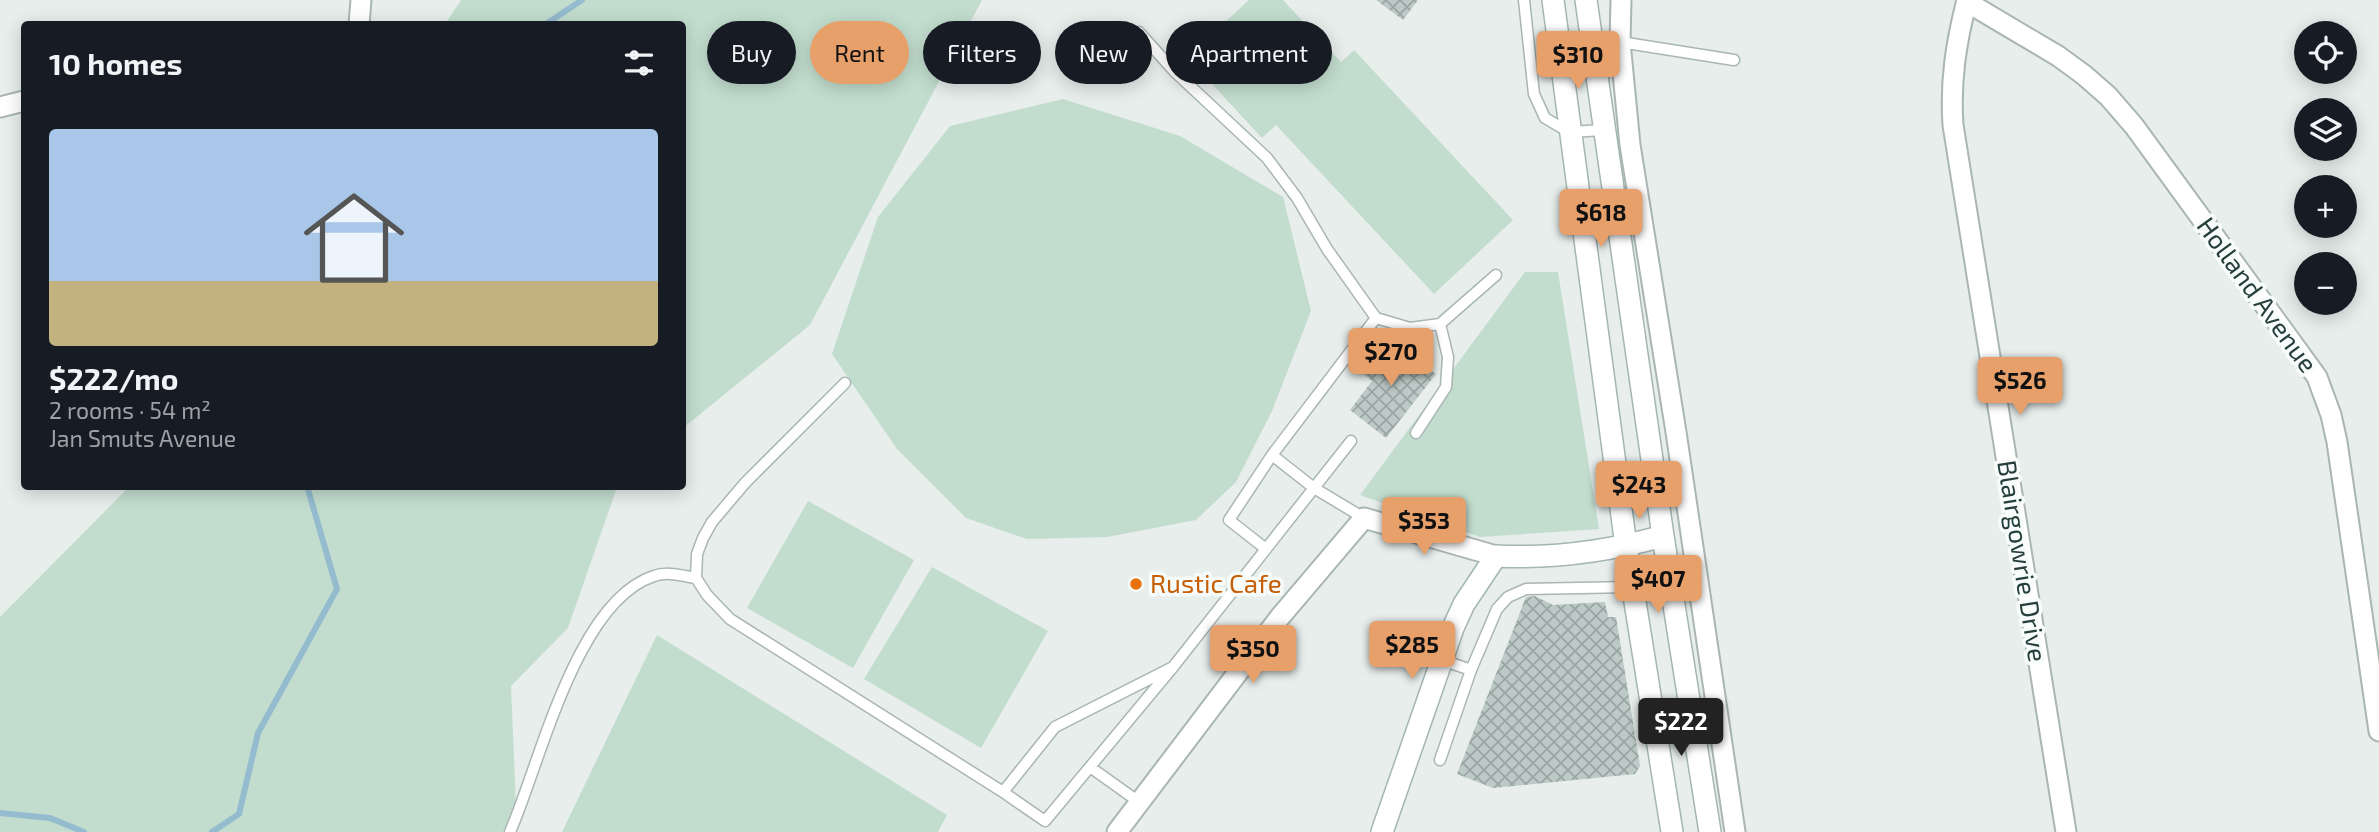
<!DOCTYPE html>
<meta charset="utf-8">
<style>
:root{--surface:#171b24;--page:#20242c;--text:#f1f3f6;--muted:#9ea1a6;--line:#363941;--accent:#e8a06b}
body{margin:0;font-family:"Exo 2",sans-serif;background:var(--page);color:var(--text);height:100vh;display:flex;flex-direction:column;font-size:26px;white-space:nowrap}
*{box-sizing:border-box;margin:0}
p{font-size:23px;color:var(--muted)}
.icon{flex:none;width:38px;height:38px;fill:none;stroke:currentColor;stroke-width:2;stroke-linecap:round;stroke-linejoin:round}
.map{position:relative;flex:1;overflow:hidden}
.panel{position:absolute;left:21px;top:21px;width:665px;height:469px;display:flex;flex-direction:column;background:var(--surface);border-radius:7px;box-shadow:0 4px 18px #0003}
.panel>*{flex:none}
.hud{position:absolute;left:707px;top:21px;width:665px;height:63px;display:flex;gap:14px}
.tools{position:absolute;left:2294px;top:21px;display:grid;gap:14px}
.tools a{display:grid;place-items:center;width:63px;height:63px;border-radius:50%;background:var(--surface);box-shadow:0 4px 18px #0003;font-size:35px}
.price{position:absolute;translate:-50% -60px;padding:0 16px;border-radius:7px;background:var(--accent);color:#111;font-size:23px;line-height:46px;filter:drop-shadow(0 2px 4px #0008)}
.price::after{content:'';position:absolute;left:50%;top:42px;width:21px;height:16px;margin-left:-10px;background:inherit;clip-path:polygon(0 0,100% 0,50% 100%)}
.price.on{background:#222;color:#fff}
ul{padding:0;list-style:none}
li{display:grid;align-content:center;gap:14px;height:371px;padding:0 28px}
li+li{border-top:2px solid var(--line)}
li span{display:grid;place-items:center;height:217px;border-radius:7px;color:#555}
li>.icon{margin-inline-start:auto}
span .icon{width:126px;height:126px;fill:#fffc;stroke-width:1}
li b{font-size:30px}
h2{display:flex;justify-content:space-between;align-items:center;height:84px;padding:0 28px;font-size:30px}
.tag{padding:0 24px;border-radius:32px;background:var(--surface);box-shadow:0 4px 18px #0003;font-size:24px;line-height:63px}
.tag.on{background:var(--accent);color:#111}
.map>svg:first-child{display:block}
.green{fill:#c2ddce}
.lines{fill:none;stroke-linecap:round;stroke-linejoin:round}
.stream{stroke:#94bbce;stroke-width:6}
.building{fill:url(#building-cross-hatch)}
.lane-casing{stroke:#a9b6b4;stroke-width:13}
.street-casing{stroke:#a9b6b4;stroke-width:23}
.secondary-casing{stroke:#a3b6b3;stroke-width:24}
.lane{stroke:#fff;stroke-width:10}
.street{stroke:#fff;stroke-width:19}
.secondary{stroke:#fff;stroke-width:21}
.food-dot{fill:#e8710a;stroke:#f7fbf9;stroke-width:2.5}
.labels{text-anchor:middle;stroke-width:7;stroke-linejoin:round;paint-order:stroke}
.street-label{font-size:26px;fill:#263f3d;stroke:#f7fbf9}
.food-label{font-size:26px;fill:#c56008;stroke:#f7fbf9;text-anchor:start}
</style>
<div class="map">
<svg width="2379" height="832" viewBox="0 0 2379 832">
<defs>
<pattern id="building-cross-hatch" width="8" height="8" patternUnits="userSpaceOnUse" patternTransform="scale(1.75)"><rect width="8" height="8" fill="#bcc9c6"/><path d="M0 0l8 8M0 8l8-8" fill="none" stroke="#99a5a2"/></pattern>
</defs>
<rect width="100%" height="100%" fill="#e7eeec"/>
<path class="green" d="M461 0H982L810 325 683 428 682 24H445Z
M1249 0H1283L1341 62 1354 50 1513 220 1434 294 1276 125 1262 138 1187 57Z
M1063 99 1180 136 1283 197 1311 311 1272 411 1236 482 1196 520 1107 537 1027 539 966 518 897 449 832 354 878 217 950 126Z
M1525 272H1558L1599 529 1480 537 1360 495Z
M129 487H617L568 628 511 686 516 808 506 832H0V617Z
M808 501 914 560 853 668 747 608Z
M932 567 1048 631 981 748 864 679Z
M657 635 947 815 938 832H562Z"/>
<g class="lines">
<path class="stream" d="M546 24 582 0
M0 813 50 818 84 832
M212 832 239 814 258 733 337 589 307 486"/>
</g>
<path class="building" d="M1376 0H1418L1403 20Z
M1389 338 1436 374 1386 438 1350 410 1372 381 1362 373Z
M1535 596 1553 605 1605 602 1608 617H1616L1640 766 1635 774 1493 788 1457 774 1526 597Z"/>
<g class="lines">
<g class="lane-casing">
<path id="lane" d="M1524 0 1534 94 1545 118 1569 132 1604 130
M1139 32 1174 71 1267 158 1297 198 1327 249 1376 318 1410 328 1440 324 1496 275
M1620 42 1734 60
M845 383 745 483 712 522 703 538 697 554 696 578 707 595 730 619 1003 792
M1416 433 1446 387 1448 357 1440 324
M1272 455 1314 488 1364 518
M1266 549 1229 520 1272 455 1376 318
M1442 660 1471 670
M1173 667 1055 727 1003 792 1045 821 1173 667 1351 441
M1440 760 1471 670 1497 609 1508 597 1526 589 1632 587
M1090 767 1139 802
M510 832C540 764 576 601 654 576 667 571 683 576 696 578"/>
</g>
<g class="street-casing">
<path id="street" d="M1621 0 1620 42 1630 145 1676 432 1735 832
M1967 0C1956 43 1950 81 1953 125L2066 832
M1967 2 2058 56 2084 75 2108 96 2134 126 2317 377 2331 415 2337 442 2379 731
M359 24 361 0
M0 107 24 101
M1117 832 1280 617 1364 518 1496 556"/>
</g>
<g class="secondary-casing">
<path id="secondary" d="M1553 0 1626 546 1672 832
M1586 0 1663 536 1710 832
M1382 832 1453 628 1464 604 1496 556C1553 559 1609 551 1663 536"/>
</g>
<use href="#lane" class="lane"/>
<use href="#street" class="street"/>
<use href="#secondary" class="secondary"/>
</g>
<circle class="food-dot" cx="1136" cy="584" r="7"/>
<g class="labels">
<g class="street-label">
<text transform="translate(2257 295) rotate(54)" y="9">Holland Avenue</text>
<text transform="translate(2022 561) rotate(81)" y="9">Blairgowrie Drive</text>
</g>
<g class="food-label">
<text x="1150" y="593">Rustic Cafe</text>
</g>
</g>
</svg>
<div class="tools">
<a><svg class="icon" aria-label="locate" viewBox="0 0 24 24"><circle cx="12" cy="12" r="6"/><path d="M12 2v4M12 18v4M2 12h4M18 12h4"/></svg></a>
<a><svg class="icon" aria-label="layers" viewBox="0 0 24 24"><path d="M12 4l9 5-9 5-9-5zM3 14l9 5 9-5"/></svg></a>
<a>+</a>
<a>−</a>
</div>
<b class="price" style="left:1578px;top:91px">$310</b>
<b class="price" style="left:1601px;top:249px">$618</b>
<b class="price" style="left:1391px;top:388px">$270</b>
<b class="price" style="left:2020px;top:417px">$526</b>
<b class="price" style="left:1639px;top:521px">$243</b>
<b class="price" style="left:1424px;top:557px">$353</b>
<b class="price" style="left:1658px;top:615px">$407</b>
<b class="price" style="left:1412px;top:681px">$285</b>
<b class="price" style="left:1253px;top:685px">$350</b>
<b class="price on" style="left:1681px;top:758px">$222</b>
<div class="hud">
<a class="tag">Buy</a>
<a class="tag on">Rent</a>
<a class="tag">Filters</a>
<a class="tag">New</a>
<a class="tag">Apartment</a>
</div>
<section class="panel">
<h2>10 homes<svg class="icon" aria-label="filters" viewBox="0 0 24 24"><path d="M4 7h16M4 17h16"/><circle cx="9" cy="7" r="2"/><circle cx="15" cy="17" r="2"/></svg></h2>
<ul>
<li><span style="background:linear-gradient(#a9c7e8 70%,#c2b280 0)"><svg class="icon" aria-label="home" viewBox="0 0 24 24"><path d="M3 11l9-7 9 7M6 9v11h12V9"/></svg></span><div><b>$222/mo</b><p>2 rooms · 54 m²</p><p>Jan Smuts Avenue</p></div></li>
</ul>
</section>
</div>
